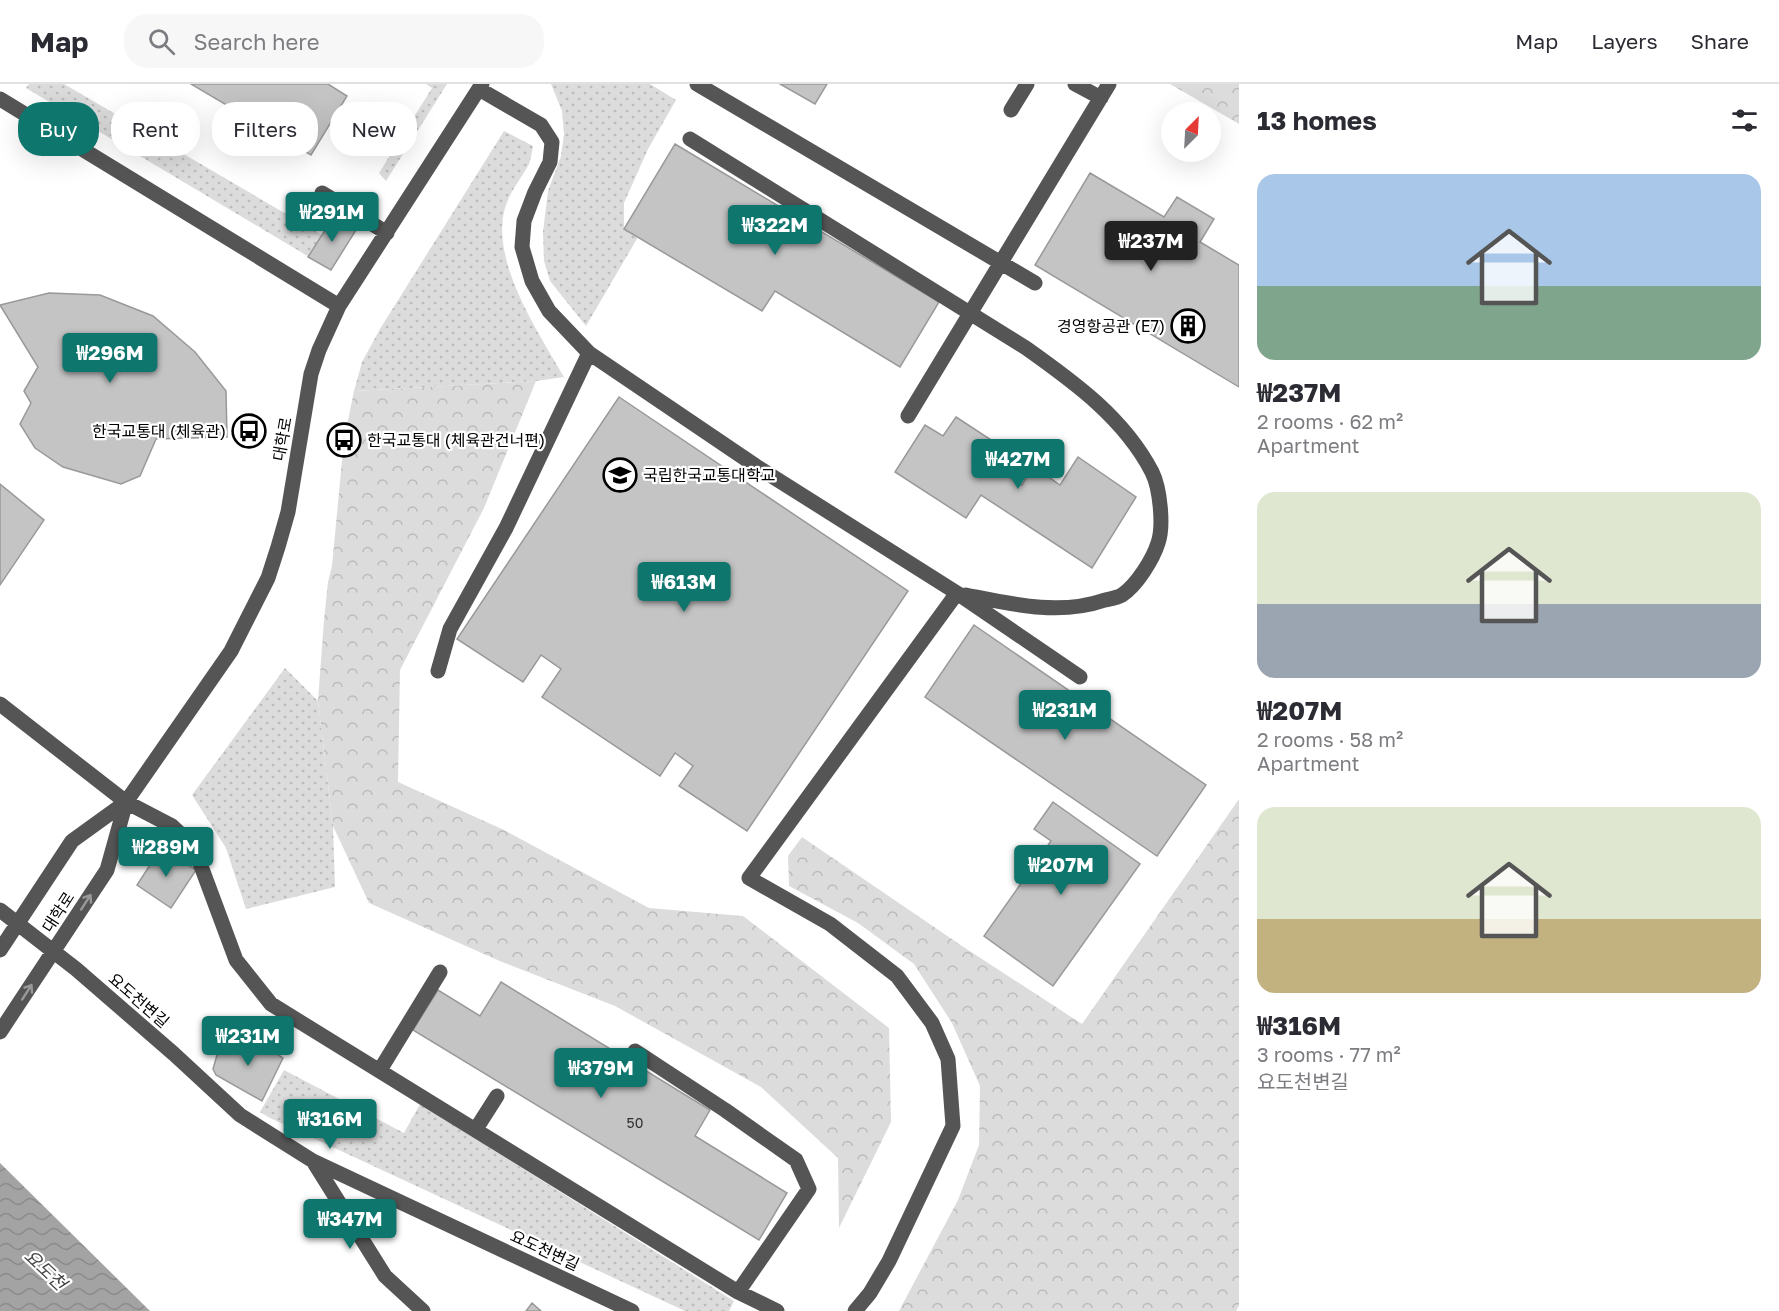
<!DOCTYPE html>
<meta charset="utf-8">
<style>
:root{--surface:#fff;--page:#f7f7f7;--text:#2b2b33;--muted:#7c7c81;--line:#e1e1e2;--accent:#0f766e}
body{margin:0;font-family:"Golos Text","Noto Sans KR",sans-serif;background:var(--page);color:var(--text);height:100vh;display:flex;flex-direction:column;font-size:22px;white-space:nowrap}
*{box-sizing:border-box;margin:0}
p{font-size:20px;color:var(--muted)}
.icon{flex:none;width:33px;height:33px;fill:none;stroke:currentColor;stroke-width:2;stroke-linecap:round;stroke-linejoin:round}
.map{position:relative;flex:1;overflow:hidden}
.panel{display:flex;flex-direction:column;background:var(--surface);width:540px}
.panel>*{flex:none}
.guide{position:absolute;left:18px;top:18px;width:570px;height:54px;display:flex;gap:12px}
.needle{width:39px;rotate:24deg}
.buttons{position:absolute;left:1161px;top:18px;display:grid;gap:12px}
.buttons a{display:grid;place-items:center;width:60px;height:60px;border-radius:50%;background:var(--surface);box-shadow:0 6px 24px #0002;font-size:30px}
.price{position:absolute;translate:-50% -51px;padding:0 14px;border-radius:6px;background:var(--accent);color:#fff;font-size:20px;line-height:39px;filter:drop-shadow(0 2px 3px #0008)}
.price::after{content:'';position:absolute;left:50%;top:36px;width:18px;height:14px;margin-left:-9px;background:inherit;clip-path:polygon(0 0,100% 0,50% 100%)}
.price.on{background:#222;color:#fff}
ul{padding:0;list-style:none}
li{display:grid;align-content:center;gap:12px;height:318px;padding:0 18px}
li span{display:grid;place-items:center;height:186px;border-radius:18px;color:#555}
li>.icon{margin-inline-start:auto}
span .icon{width:108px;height:108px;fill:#fffc;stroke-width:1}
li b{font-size:26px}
h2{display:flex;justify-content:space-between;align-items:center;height:72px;padding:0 18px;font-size:26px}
.pill{padding:0 21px;border-radius:24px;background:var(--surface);box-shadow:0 6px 24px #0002;font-size:21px;line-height:54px}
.pill.on{background:var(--accent);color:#fff}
header{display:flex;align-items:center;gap:36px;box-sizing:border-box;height:84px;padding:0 30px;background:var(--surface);border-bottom:2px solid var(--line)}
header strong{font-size:28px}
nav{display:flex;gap:33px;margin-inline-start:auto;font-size:21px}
.search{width:420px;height:54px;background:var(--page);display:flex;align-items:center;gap:15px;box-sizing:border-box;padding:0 21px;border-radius:24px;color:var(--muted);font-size:22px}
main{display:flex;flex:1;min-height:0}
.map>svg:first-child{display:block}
.forest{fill:url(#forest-crowns)}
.park{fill:url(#park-dots)}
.water{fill:url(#water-waves)}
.building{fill:#c4c4c4;stroke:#999;stroke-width:1.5}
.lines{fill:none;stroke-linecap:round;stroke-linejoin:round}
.minor{stroke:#555;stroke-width:15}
.oneway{stroke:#999}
.labels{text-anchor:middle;stroke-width:4.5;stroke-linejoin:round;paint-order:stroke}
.number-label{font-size:14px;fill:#313131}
.poi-label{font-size:16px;fill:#000;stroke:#fff;text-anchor:end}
.street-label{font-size:16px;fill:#000;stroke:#fff}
.water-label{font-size:18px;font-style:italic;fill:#444;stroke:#fff}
</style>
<header>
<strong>Map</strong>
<div class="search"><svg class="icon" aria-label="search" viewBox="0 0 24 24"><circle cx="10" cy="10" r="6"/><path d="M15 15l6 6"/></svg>Search here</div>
<nav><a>Map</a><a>Layers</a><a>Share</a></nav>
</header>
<main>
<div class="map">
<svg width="1239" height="1227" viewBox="0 0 1239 1227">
<defs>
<pattern id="forest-crowns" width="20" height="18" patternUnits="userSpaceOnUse" patternTransform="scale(1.5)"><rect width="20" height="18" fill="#dcdcdc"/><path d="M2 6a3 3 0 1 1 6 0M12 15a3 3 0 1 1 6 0" fill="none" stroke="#bbb"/></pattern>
<pattern id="park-dots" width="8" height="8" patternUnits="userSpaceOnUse" patternTransform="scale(1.5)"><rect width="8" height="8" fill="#dcdcdc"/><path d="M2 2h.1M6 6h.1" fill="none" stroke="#bbb" stroke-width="1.8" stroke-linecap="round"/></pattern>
<pattern id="water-waves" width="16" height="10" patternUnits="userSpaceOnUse" patternTransform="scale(1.5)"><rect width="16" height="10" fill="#a3a3a3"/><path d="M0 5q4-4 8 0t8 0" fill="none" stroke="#8b8b8b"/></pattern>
</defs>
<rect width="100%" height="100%" fill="#fff"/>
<path class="forest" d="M1170 0H1239V40Z
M536 297 484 424 400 586 398 698 504 746 649 824 743 832 889 944 891 1038 839 1144 838 1074 761 1003 615 922 502 878 369 819 333 742 318 617 324 536 328 498 332 482 344 356 354 307Z
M1239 715V1222L1236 1227H899L958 1116 979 1061 980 1002 952 939 914 880 858 839 789 802 788 772 802 753 962 862 1082 940Z"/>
<path class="park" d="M29 0H64L322 151 334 132 356 146 331 186 26 4Z
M426 0H447L386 97 379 89 432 4Z
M551 0H650L676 16 648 65 624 119V145L638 153 586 242 550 197 544 177 543 148 548 107 561 72 564 50 562 27Z
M504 47 533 62C532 68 531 74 529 80 521 95 510 107 505 124 490 177 538 248 564 293L536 297 354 307 362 278 380 245Z
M285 584 318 617 333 742 335 803 246 825 226 764 192 711Z
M284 986 404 1049 420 1020 734 1217 729 1227H685L270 1034 260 1028Z"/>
<path class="water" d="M0 1079 150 1227H0Z"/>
<path class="building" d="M191 0H328L347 12 311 71Z
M780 0H827L815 20Z
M675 60 939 218 900 283 775 207 762 227 624 145Z
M1090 89 1164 133 1177 113 1214 135 1200 158 1239 181V303L1035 181Z
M334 132 356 146 331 186 308 173Z
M49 209 100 211 153 232 195 268 226 307 227 353 156 355 140 392 121 400 63 383 35 364 20 340 31 319 24 307 38 283 0 221Z
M619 313 908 507 747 747 679 702 693 682 675 669 660 692 542 613 561 585 541 571 523 598 457 555Z
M956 333 1008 367 996 385 1022 401 1033 382 1060 401 1078 373 1136 413 1092 484 981 411 966 434 895 388 925 341 943 352Z
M0 400 44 436 0 501Z
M974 541 1206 701 1157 772 925 613Z
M1053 718 1140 780 1053 902 984 852 1051 757 1034 745Z
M161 764 196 786 171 824 137 801Z
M501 898 710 1026 695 1052 787 1109 759 1156 413 946 438 906 480 932Z
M244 956 267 964 283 974 262 1017 216 991 213 985 217 971 226 962Z
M532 1219 541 1227H526Z"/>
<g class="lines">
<path class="minor" d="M697 0 1035 199
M1075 0 1101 14
M479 5 541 41 552 58 550 78 535 108 524 137 522 163 532 197 549 227 589 269 756 382 957 509 1080 593
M0 15 339 222
M1011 26 1027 0
M690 55 1026 264C1074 298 1124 334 1152 388 1160 404 1164 442 1158 459 1153 475 1137 501 1122 511 1117 514 1110 515 1105 516 1059 532 1011 520 966 511
M322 109 387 149
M908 332 1109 0
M438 587 450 545 506 444 589 269
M0 620 126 718 172 742 190 759 201 782 236 876 271 920 738 1208 777 1227
M0 826 76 885 174 970 240 1031 313 1077 632 1227
M0 866 72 757 126 718 231 567 268 494 278 463 288 428 311 290 319 266 339 222 482 0
M0 948 107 786 126 718
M635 967 725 1026 796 1076 809 1105 738 1208
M380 986 440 888
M476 1045 497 1012
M313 1077 385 1192 423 1227
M855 1227 870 1209 889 1177 953 1042 948 975 932 939 897 892 830 840 749 794 957 509"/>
</g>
<defs><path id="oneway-shaft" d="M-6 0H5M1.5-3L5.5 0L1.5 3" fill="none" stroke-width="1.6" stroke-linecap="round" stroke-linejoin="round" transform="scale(1.5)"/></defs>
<g class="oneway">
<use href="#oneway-shaft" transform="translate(86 818) rotate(-57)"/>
<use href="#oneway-shaft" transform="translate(27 908) rotate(-57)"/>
</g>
<defs>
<g id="building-ring" transform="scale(1.725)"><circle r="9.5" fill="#fff" stroke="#000" stroke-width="1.5"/><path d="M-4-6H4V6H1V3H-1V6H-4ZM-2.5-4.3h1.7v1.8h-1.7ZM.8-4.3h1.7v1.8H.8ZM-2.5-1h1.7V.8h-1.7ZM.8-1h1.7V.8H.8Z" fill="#000"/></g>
<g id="bus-ring" transform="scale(1.725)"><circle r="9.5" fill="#fff" stroke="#000" stroke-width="1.5"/><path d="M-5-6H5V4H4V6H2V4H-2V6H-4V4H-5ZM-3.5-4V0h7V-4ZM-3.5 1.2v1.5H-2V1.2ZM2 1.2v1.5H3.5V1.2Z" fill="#000"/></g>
<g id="university-ring" transform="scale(1.725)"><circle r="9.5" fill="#fff" stroke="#000" stroke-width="1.5"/><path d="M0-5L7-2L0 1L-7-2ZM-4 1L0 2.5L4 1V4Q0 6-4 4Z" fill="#000"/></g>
</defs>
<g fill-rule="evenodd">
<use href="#building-ring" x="1188" y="242"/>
<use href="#bus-ring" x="249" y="347"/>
<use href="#bus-ring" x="344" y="356"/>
<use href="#university-ring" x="620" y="391"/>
</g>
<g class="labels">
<g class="number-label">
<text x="635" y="1044">50</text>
</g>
<g class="poi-label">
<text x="1165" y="248">경영항공관 (E7)</text>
<text x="226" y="353">한국교통대 (체육관)</text>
<text x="367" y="362" text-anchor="start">한국교통대 (체육관건너편)</text>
<text x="643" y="397" text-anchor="start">국립한국교통대학교</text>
</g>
<g class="street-label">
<text transform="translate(282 355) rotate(-80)" y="6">대학로</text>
<text transform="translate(58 828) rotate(-57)" y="6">대학로</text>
<text transform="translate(139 916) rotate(41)" y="6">요도천변길</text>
<text transform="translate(545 1166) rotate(25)" y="6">요도천변길</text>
</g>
<g class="water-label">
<text transform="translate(45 1186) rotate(43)" y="6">요도천</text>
</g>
</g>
</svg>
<div class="buttons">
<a><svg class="needle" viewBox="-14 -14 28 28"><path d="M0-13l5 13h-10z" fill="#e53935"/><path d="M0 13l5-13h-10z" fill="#7c7c81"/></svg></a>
</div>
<b class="price" style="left:332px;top:159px">₩291M</b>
<b class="price" style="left:775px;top:172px">₩322M</b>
<b class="price on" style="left:1151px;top:188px">₩237M</b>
<b class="price" style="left:110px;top:300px">₩296M</b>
<b class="price" style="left:1018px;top:406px">₩427M</b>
<b class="price" style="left:684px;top:529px">₩613M</b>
<b class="price" style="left:1065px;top:657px">₩231M</b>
<b class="price" style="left:166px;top:794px">₩289M</b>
<b class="price" style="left:1061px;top:812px">₩207M</b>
<b class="price" style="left:248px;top:983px">₩231M</b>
<b class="price" style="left:601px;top:1015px">₩379M</b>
<b class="price" style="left:330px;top:1066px">₩316M</b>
<b class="price" style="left:350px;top:1166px">₩347M</b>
<div class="guide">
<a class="pill on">Buy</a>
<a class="pill">Rent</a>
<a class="pill">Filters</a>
<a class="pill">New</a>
</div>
</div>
<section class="panel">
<h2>13 homes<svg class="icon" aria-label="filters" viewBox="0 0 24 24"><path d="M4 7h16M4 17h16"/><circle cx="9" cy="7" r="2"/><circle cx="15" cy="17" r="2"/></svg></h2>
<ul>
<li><span style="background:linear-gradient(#a9c7e8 60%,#7fa58c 0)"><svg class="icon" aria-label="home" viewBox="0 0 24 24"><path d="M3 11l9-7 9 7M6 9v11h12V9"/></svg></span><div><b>₩237M</b><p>2 rooms · 62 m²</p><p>Apartment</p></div></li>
<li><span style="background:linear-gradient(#dfe7d0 60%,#9aa5b1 0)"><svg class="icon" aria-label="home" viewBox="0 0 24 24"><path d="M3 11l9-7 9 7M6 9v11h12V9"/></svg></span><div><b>₩207M</b><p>2 rooms · 58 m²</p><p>Apartment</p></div></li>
<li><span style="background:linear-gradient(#dfe7d0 60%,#c2b280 0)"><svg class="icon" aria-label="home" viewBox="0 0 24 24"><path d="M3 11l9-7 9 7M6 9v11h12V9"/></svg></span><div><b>₩316M</b><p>3 rooms · 77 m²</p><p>요도천변길</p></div></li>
</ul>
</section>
</main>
